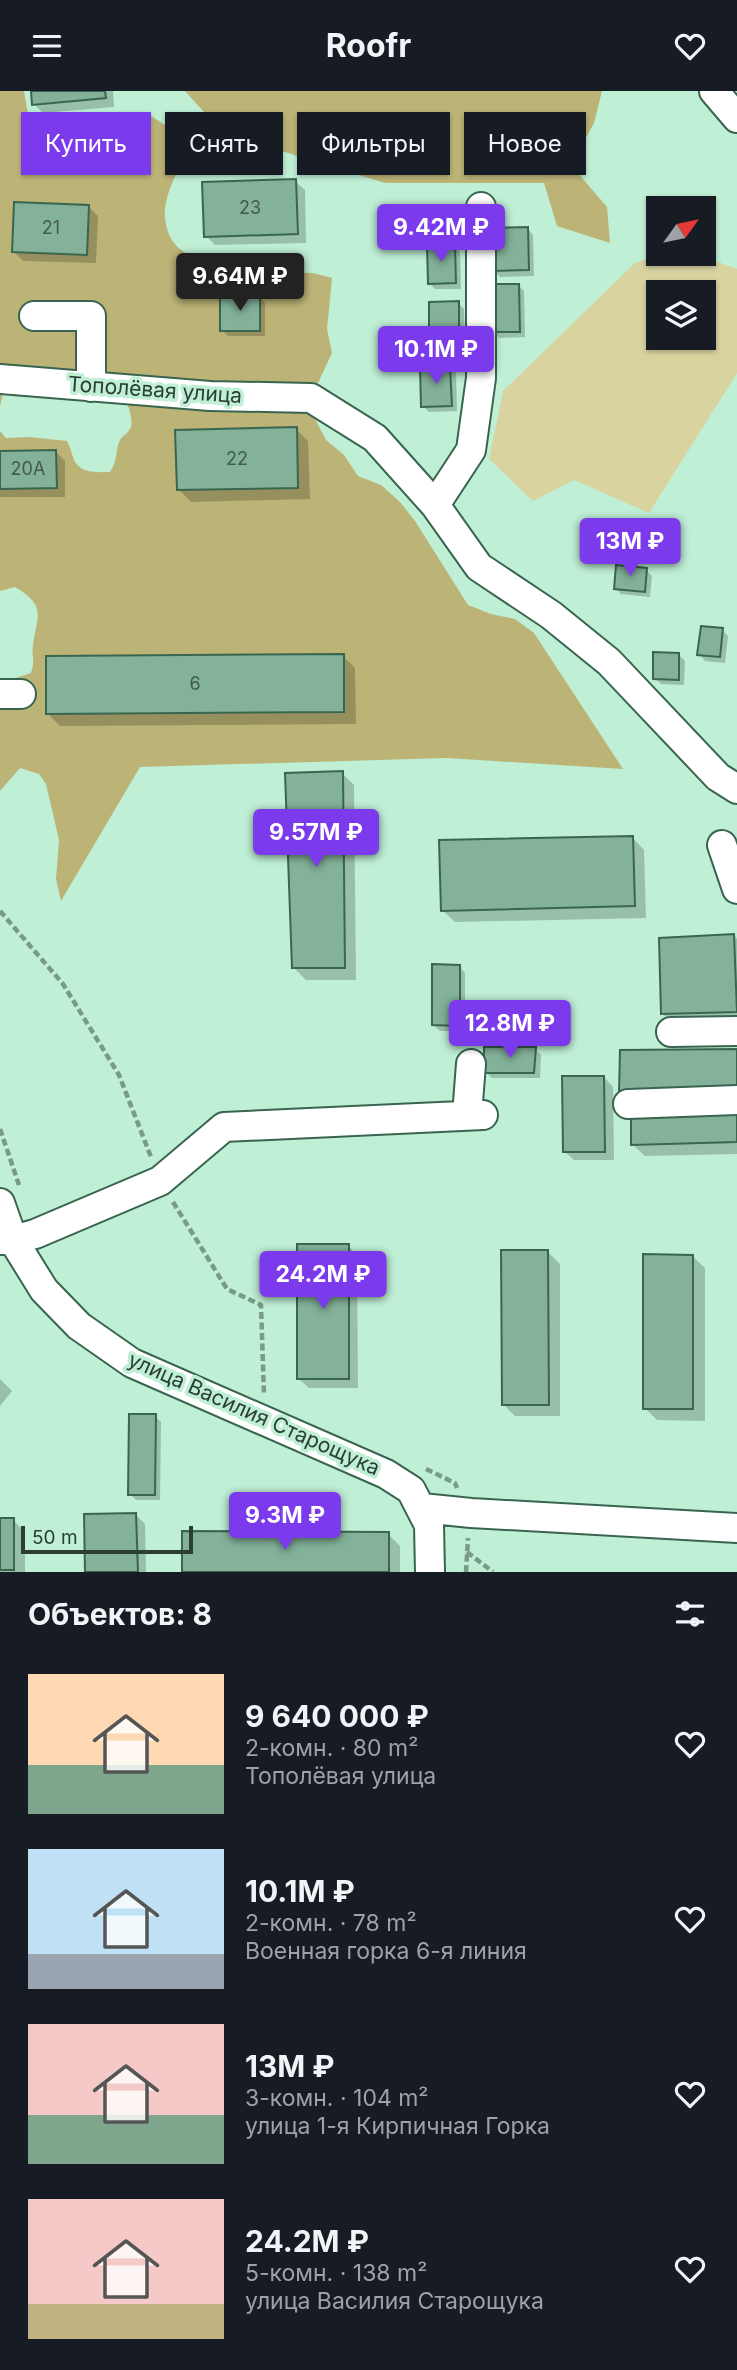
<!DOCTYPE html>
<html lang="ru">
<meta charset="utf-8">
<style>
:root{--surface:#171b24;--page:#20242c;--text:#f1f3f6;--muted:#9ea1a6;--accent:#7c3aed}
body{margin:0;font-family:Inter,sans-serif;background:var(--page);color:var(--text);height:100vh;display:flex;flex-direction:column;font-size:26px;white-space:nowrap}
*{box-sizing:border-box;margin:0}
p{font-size:23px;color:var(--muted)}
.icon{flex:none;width:38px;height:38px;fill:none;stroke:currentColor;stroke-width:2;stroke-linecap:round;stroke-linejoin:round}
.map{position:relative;height:1481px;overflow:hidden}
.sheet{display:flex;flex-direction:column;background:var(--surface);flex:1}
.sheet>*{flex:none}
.guide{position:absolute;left:21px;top:21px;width:696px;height:63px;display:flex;gap:14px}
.needle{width:46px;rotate:57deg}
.buttons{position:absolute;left:646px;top:105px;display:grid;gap:14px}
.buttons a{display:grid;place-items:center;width:70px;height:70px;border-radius:0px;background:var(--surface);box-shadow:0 2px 5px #0004;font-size:35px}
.scale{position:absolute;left:21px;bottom:18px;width:172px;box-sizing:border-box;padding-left:7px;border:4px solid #2c3f35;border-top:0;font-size:19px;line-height:24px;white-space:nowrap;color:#2c3f35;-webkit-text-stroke:5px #bfefd5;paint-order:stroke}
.price{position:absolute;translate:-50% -60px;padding:0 16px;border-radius:7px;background:var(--accent);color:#fff;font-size:23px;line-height:46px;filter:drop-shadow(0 2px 4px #0008)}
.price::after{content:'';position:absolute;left:50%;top:42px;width:21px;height:16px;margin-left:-10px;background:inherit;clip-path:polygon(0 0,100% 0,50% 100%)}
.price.current{background:#222;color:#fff}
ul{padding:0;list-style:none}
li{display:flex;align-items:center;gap:21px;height:175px;padding:0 28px}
li span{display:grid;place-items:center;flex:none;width:196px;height:140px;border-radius:0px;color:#555}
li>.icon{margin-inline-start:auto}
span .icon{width:84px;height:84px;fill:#fffc;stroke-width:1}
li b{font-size:30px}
h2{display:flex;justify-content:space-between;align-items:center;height:84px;padding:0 28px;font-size:30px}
.tag{padding:0 24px;border-radius:0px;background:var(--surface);box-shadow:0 2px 5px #0004;font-size:24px;line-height:63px}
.tag.current{background:var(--accent);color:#fff}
header{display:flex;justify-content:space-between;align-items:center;height:91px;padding:0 28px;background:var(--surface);font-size:32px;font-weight:700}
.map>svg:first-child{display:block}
.green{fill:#d9d3a0;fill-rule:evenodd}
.forest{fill:#bcb477}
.shadow{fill:#0003}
.building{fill:#83b199;stroke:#3a6650;stroke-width:2}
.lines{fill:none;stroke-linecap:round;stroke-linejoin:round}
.minor-casing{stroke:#396550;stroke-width:32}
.path{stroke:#789a87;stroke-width:4.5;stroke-dasharray:7 3.5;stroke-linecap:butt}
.minor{stroke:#fff;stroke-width:28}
.labels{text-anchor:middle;stroke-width:7;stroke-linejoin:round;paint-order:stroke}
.number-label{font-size:18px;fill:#425c4e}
.street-label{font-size:21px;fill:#2c3f35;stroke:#bfefd5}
</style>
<header><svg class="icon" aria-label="menu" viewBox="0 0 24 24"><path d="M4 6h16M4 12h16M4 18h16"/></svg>Roofr<svg class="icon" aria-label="heart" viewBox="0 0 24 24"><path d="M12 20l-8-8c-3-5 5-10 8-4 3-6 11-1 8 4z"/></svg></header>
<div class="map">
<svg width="737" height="1481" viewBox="0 0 737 1481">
<rect width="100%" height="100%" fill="#bfefd5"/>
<path class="green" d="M662 163H696L737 178V282L649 422 574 389 533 410 489 368 503 300 635 172ZM658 201H704V247H658Z"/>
<path class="forest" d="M0 0H24L30 35 78 40 125 26 151 25 170 37 188 54C181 75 163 104 165 126 169 175 217 169 253 176 263 178 274 184 284 185 291 186 298 182 305 182 314 181 323 185 332 187L327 238 332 262 311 307 315 328 326 349 344 364 358 385 381 394 400 411 415 430 468 514 491 523 515 528 534 542 623 678 446 667 140 676 61 810 56 788 59 749 46 693 39 683 20 677 0 700V592L31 582C36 567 31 567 33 554 37 524 47 515 15 496L0 500V340L6 347 29 346 67 350C71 357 73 369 76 372 83 383 99 381 110 381 118 369 115 360 120 349 123 344 129 342 131 336 134 327 124 304 121 293L8 283 0 315Z
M185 0H602L594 32 571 74 607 116 610 152 557 135 544 92H385L223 42Z"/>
<path class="shadow" d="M33 0H113L114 16 43 22 34 13Z
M295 90 305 99 306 152 215 154 206 145Z
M88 115 98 125 96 172 23 170 14 161Z
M527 137 533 144 534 185 500 186 494 180Z
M454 155 460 161 461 198H435L429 192Z
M518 194 524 200 525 246 499 247 493 241Z
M259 205 265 212V245H228L222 239Z
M458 212 464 218 465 250H437L431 244Z
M450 276 456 282 457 320 429 321 423 315Z
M296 338 308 350 310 408 191 411 179 399Z
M56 361 65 370V406H0V362Z
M646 479 652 485 650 506 621 503 615 497Z
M722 539 728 545 725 572 705 570 699 563Z
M679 564 685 570 684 594 661 593 654 587Z
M343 565 355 577 356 633 60 635 48 623Z
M342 682 354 694 356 889H306L294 877Z
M632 746 644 759 646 827 455 831 442 819Z
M734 844 737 848V930L672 932 663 923Z
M459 875 465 882V940H440L433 934Z
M535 958 541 964 540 987H492L486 981Z
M604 986 613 996 614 1069H574L564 1060Z
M737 1019V1063L645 1065 632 1053Z
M348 1155 357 1164 358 1297H309L299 1288Z
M548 1161 560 1173V1325H515L503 1313Z
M692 1165 705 1177V1330L657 1329 645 1317Z
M0 1288 12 1300 0 1315Z
M155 1325 161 1331 160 1409H136L130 1403Z
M136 1424 145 1433 146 1481H87Z
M0 1429H13L25 1441V1481H0Z
M388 1443 400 1455V1481H184Z"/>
<path class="building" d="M31 0H105L106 7 32 14Z
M296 88 298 143 204 146 202 91Z
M14 111 89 114 87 164 12 161Z
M528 136 529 179 492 180 491 137Z
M455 153 456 192 428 193 427 154Z
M490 193H519L520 241H491Z
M220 204H260V240H220Z
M459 210V244L429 245V211Z
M420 275H450L452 315 421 316Z
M297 336 298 397 177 399 175 339Z
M56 359 57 397 0 398V360Z
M616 474 647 477 645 501 614 498Z
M701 535 723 537 720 566 697 564Z
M653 561 679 562V589L653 588Z
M344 563V621L46 623V565Z
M343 680 345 877H292L285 682Z
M633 745 635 815 441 820 439 749Z
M734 843 737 921 661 923 659 847Z
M432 873 460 874V935L432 934Z
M484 956H536L534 982H484Z
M737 958V998L619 1002 620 959Z
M562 985H604L605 1061H563Z
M737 1017V1051L631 1054V1021Z
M297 1153H349V1288H297Z
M501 1159H548L549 1314H502Z
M643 1163 693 1164V1318H643Z
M129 1323H156L155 1404H128Z
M136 1422 138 1481H85L84 1423Z
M0 1427H14V1479H0Z
M182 1440 389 1441V1481H182Z"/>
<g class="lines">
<g class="minor-casing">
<path id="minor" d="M714 0 737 27
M34 225H91V296
M0 288 210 305 311 307 375 347 435 414 479 476 551 524 609 571 718 686 737 698
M435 414 471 359 481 287V116
M0 603H21
M722 754 737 798
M671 941 737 940
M628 1013 737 1009
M467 1024 471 973
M0 1112 13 1149 44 1199 79 1235 132 1272 386 1383 411 1399 429 1434 430 1481
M0 1149H13L35 1143 160 1090 224 1036 483 1024
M422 1417 471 1422 737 1437"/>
</g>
<path class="path" d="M0 820 63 893 119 984 151 1066
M0 1038 19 1094
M173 1111 227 1198 261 1214 264 1304
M426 1378 455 1392 457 1397
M467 1461 493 1481
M466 1481 468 1447"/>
<use href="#minor" class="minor"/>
</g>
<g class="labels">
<g class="number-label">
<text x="250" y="123">23</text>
<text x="51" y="143">21</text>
<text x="237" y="374">22</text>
<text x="28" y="384">20А</text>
<text x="195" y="599">6</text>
</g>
<g class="street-label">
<text transform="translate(155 299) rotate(4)" y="7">Тополёвая улица</text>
<text transform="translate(254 1323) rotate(24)" y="7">улица Василия Старощука</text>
</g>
</g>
</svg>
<div class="buttons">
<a><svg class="needle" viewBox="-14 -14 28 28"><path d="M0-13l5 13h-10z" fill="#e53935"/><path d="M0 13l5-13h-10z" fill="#9ea1a6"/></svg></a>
<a><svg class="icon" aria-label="layers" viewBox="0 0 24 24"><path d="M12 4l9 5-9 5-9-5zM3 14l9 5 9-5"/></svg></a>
</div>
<div class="scale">50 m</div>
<b class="price" style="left:441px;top:173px">9.42M ₽</b>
<b class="price current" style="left:240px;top:222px">9.64M ₽</b>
<b class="price" style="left:436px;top:295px">10.1M ₽</b>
<b class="price" style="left:630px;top:487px">13M ₽</b>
<b class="price" style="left:316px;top:778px">9.57M ₽</b>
<b class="price" style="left:510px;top:969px">12.8M ₽</b>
<b class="price" style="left:323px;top:1220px">24.2M ₽</b>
<b class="price" style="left:285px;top:1461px">9.3M ₽</b>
<div class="guide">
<a class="tag current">Купить</a>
<a class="tag">Снять</a>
<a class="tag">Фильтры</a>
<a class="tag">Новое</a>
</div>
</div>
<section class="sheet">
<h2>Объектов: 8<svg class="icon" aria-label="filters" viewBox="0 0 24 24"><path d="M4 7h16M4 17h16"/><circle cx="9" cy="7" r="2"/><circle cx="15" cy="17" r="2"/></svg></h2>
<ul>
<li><span style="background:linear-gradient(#ffd9b3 65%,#7fa58c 0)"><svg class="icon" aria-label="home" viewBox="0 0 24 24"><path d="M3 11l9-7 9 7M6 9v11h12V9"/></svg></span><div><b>9 640 000 ₽</b><p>2-комн. · 80 m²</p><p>Тополёвая улица</p></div><svg class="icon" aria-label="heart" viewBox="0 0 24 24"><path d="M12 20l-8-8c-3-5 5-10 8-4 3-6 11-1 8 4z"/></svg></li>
<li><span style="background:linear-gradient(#bfe0f5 75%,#9aa5b1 0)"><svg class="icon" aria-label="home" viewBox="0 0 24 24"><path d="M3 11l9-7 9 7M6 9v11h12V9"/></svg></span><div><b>10.1M ₽</b><p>2-комн. · 78 m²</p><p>Военная горка 6-я линия</p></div><svg class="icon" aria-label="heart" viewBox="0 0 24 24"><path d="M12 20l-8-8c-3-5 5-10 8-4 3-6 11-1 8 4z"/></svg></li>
<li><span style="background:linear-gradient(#f6c9c9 65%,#7fa58c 0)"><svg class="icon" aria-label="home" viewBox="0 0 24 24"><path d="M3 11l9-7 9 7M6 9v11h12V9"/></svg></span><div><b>13M ₽</b><p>3-комн. · 104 m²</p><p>улица 1-я Кирпичная Горка</p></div><svg class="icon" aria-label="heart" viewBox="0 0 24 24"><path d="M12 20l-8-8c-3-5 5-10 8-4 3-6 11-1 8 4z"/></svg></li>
<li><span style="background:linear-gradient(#f6c9c9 75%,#c2b280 0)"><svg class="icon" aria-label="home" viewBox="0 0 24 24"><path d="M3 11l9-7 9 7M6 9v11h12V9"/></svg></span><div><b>24.2M ₽</b><p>5-комн. · 138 m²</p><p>улица Василия Старощука</p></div><svg class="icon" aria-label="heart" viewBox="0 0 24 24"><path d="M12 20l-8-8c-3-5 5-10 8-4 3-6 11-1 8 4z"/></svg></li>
</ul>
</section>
